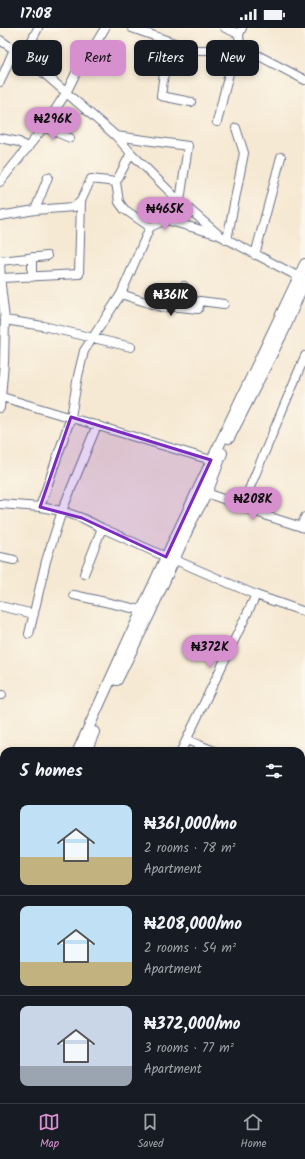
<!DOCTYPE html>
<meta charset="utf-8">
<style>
:root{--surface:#171b24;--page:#242831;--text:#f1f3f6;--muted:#9ea1a6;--line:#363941;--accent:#d690ce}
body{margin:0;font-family:Kalam,sans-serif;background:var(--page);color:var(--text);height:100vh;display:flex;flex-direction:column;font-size:15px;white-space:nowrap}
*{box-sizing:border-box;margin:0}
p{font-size:13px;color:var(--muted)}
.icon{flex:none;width:22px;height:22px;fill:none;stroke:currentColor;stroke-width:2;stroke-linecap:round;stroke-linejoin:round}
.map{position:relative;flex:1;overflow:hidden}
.sheet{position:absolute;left:0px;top:719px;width:305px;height:356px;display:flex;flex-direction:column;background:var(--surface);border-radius:12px 12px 0 0;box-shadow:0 2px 6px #0003}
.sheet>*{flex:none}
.top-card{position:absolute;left:12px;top:12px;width:281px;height:36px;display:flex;gap:8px}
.price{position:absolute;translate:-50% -34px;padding:0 9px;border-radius:14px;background:var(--accent);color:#111;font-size:13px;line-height:26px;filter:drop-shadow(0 1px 2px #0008)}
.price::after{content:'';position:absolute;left:50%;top:24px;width:12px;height:9px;margin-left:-6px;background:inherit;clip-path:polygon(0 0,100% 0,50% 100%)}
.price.on{background:#222;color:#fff}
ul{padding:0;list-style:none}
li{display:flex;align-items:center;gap:12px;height:100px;padding:0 20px}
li+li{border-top:1px solid var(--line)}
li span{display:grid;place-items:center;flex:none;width:112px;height:80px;border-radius:8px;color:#555}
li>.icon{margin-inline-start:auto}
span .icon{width:48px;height:48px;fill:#fffc;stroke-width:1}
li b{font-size:17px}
h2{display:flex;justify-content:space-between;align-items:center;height:48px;padding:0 20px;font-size:17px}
.chip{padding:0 14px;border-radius:8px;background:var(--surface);box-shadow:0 2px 6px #0003;font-size:14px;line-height:36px}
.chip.on{background:var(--accent);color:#111}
.status{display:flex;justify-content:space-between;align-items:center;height:28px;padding:0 20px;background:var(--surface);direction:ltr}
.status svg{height:11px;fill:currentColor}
.dock{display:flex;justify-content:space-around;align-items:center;height:56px;border-top:1px solid var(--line);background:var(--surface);font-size:11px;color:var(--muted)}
.dock a{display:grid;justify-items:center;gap:2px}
.dock .on{color:var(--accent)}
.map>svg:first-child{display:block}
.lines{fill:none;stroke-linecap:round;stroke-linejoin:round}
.minor-casing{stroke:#687087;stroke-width:10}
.major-casing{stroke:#687087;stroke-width:12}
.minor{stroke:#fff;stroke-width:8}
.major{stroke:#fff;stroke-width:10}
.marked{fill:#7b2cbf;fill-opacity:0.2;stroke:#7b2cbf;stroke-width:3;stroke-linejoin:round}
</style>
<div class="status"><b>17:08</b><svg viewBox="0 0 49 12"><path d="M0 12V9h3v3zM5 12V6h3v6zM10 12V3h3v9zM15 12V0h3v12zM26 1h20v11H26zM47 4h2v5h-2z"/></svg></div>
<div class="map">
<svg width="305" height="1075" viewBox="0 0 305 1075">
<rect width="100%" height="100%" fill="#fbf7ec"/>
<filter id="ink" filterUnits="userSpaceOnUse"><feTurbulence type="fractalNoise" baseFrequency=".025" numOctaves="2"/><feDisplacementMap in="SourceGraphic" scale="8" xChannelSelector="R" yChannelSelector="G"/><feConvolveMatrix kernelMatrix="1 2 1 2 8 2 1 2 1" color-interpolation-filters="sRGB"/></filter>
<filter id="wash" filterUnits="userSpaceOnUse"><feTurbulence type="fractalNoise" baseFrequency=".012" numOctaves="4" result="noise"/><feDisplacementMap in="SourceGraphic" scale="16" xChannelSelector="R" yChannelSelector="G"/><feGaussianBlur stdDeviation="0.9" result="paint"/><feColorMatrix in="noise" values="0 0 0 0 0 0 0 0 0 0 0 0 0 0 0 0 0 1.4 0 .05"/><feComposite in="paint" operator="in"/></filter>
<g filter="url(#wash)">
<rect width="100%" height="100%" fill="#f6e9d3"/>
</g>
<g filter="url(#ink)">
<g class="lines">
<g class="minor-casing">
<path id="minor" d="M132 0 194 22H211L233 29
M225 0 239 6
M0 12 24 28 116 108 131 125 174 168 219 207 299 249
M168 13 161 68 191 74
M96 15 112 22
M240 18 305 52
M24 28 38 0
M0 54 14 21
M217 94 233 29 240 18 239 6 242 0
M44 99 70 110
M116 108 188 118 180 173
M0 110 19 114 28 120
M131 125 116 154 119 174 124 181 150 199 166 192 216 206
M0 154 44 99 66 65 82 33 96 15 105 0
M35 182 48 149
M0 188 35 182 74 179 81 173
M166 192 174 168
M227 212 244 125 236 100
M255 227 281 129
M0 232 1 257 5 292 4 335 0 380
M0 233 47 228
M32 249V229
M1 250 79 246 81 173 91 151 116 154
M121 266 161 279H180L198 281 200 273 224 276
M180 279 184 258
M5 292 43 298 131 319
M2 369 211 432
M207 465 270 489 305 500
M0 476 40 479 62 483 82 490 102 500 166 529
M242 478 305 328
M40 479 71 389 78 348 84 323 121 266 150 199
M301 499 305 489
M0 529 14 532
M173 531 256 567 305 584
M84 546 102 500
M74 567 141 582
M0 578 34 586
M29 606 46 533 62 483 97 397
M0 667H2
M187 712 214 723
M181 723 256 567
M301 760 305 761
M301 870 305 862
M301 901 305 903
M0 1003 4 1004
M301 1031 305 1024
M167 1071 174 1075
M101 1075 102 1071
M274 1075 277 1071"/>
</g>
<g class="major-casing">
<path id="major" d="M229 410 284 302 305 252
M117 652 150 585 192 492 207 465 222 425
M78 723 166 529 305 236
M86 723 94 704
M0 888 4 880
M0 902 4 895"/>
</g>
<use href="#minor" class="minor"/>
<use href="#major" class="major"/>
</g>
</g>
<path class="marked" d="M71 389 211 432 166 529 82 490 40 479Z"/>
</svg>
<b class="price" style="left:53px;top:113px">₦296K</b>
<b class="price" style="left:165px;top:203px">₦465K</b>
<b class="price on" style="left:171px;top:289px">₦361K</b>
<b class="price" style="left:253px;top:493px">₦208K</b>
<b class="price" style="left:210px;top:641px">₦372K</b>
<div class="top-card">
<a class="chip">Buy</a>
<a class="chip on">Rent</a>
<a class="chip">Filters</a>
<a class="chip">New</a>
</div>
<section class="sheet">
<h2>5 homes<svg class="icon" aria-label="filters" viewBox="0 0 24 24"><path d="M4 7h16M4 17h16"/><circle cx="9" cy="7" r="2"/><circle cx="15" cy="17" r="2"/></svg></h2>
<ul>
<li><span style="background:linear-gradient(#bfe0f5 65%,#c2b280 0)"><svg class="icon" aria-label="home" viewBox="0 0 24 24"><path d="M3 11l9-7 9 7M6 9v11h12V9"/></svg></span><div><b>₦361,000/mo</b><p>2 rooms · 78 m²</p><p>Apartment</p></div></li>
<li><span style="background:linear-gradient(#bfe0f5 70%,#c2b280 0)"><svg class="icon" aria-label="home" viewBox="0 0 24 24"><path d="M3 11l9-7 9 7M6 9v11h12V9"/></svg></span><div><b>₦208,000/mo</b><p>2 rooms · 54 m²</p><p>Apartment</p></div></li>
<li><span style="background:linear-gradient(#c9d6e8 75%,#9aa5b1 0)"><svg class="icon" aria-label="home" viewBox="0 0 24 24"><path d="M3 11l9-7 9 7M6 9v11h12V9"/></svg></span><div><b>₦372,000/mo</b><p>3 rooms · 77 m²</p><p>Apartment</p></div></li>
</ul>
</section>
</div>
<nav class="dock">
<a class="on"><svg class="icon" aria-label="map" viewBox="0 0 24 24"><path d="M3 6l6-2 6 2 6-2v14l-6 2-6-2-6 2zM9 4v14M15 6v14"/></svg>Map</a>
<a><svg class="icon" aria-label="saved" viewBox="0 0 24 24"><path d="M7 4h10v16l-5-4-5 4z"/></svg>Saved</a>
<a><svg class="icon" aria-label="home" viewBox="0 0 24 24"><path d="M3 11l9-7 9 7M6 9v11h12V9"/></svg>Home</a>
</nav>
